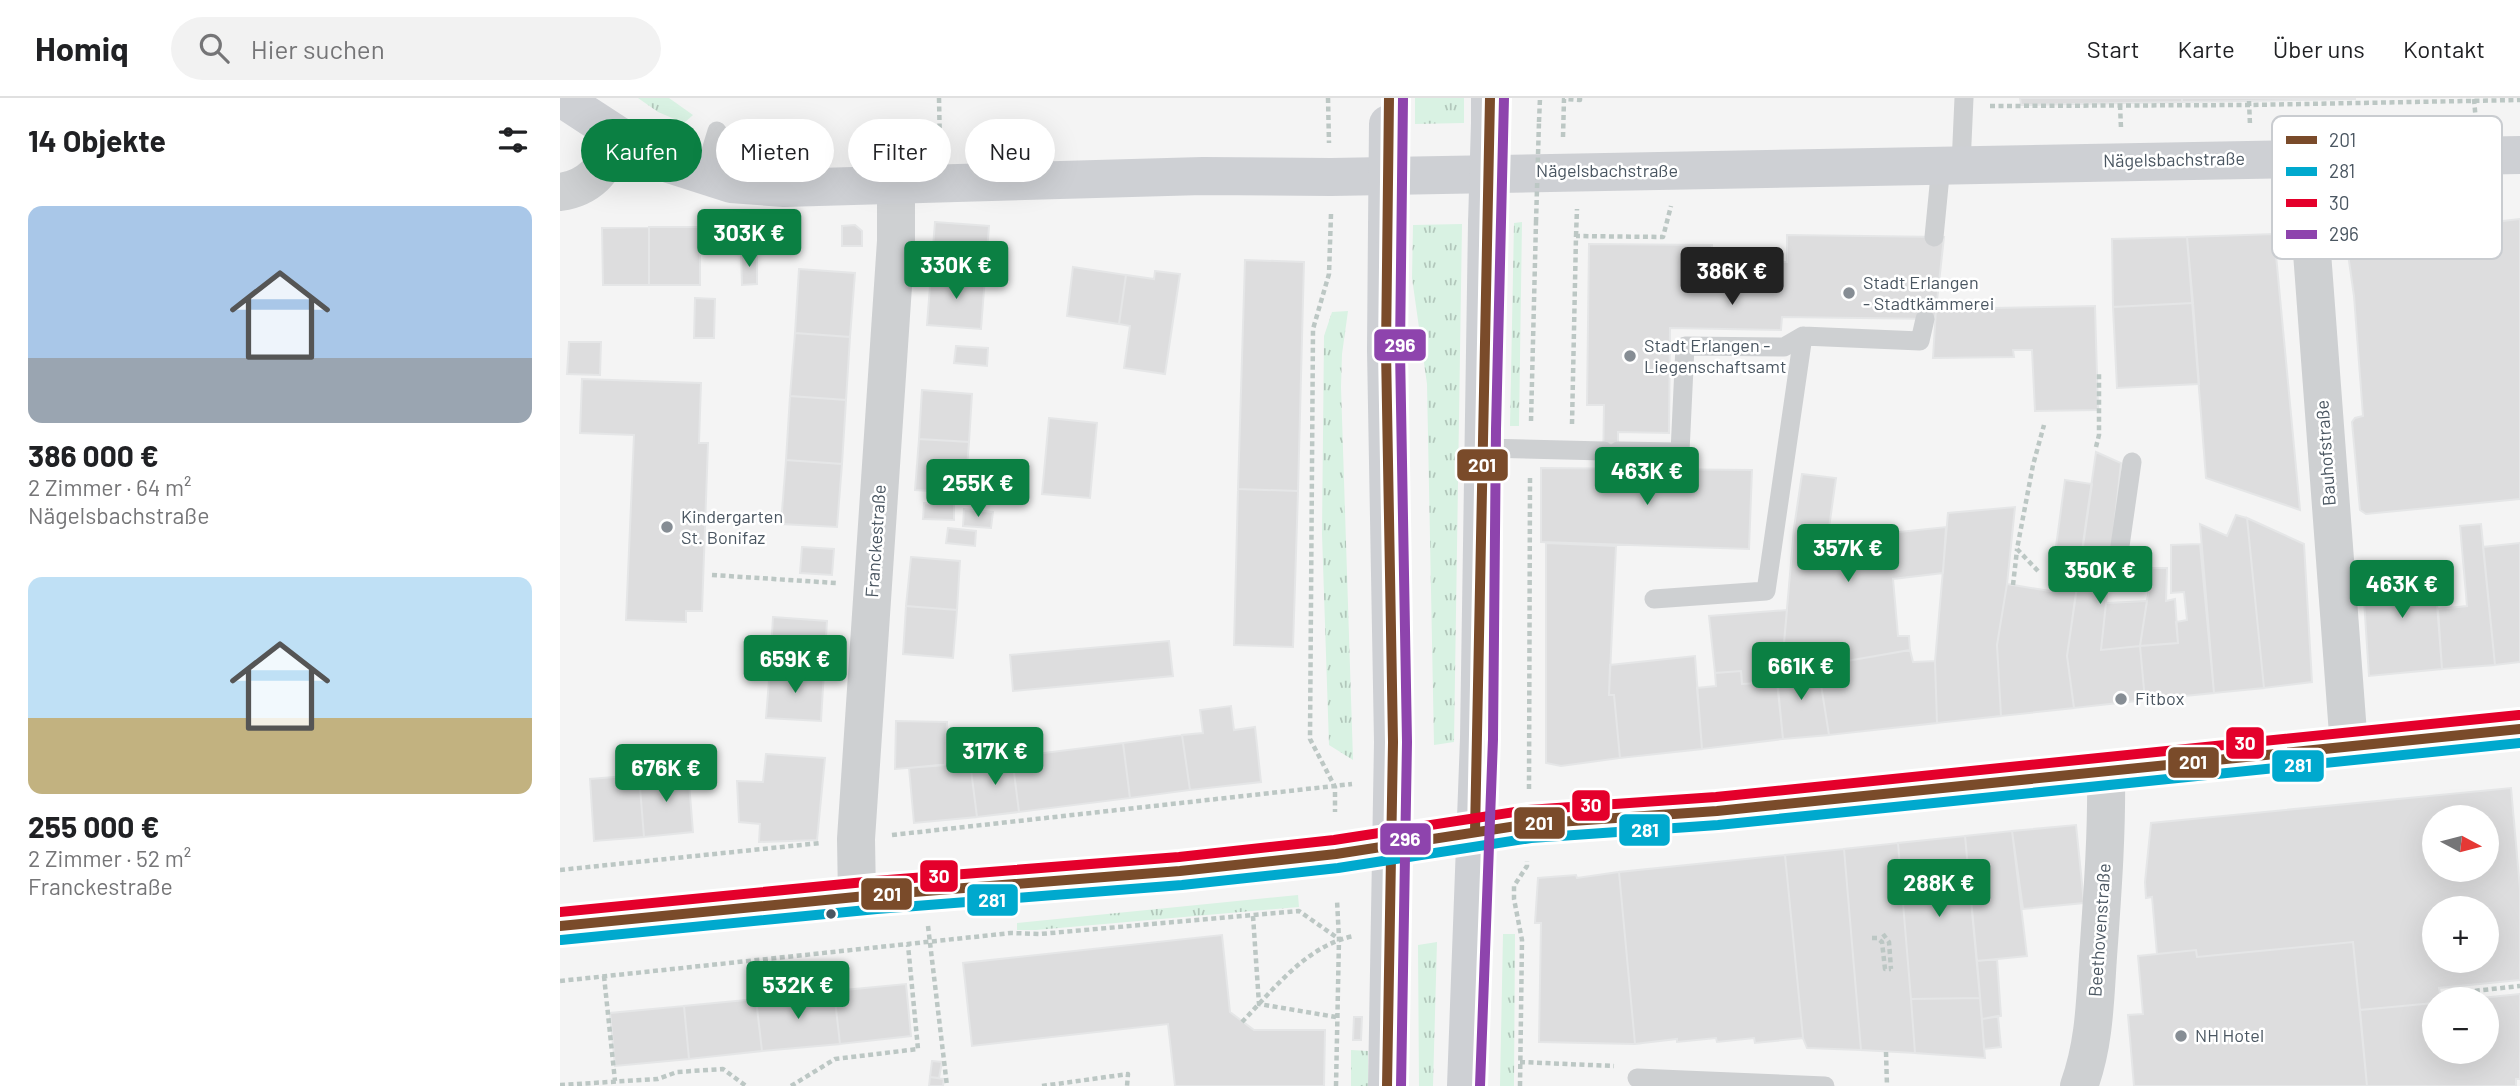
<!DOCTYPE html>
<html lang="de">
<meta charset="utf-8">
<style>
:root{--surface:#fff;--page:#f2f2f2;--text:#202124;--muted:#757577;--line:#e0e0e0;--accent:#0b8043}
body{margin:0;font-family:Barlow,sans-serif;background:var(--page);color:var(--text);height:100vh;display:flex;flex-direction:column;font-size:26px;white-space:nowrap}
*{box-sizing:border-box;margin:0}
p{font-size:23px;color:var(--muted)}
.icon{flex:none;width:38px;height:38px;fill:none;stroke:currentColor;stroke-width:2;stroke-linecap:round;stroke-linejoin:round}
.map{position:relative;flex:1;overflow:hidden}
.sheet{display:flex;flex-direction:column;background:var(--surface);width:560px}
.sheet>*{flex:none}
.top-card{position:absolute;left:21px;top:21px;width:665px;height:63px;display:flex;gap:14px}
.needle{width:46px;rotate:97deg}
.tools{position:absolute;left:1862px;top:707px;display:grid;gap:14px}
.tools a{display:grid;place-items:center;width:77px;height:77px;border-radius:50%;background:var(--surface);box-shadow:0 7px 28px #0002;font-size:35px}
.price{position:absolute;translate:-50% -60px;padding:0 16px;border-radius:7px;background:var(--accent);color:#fff;font-size:23px;line-height:46px;filter:drop-shadow(0 2px 4px #0008)}
.price::after{content:'';position:absolute;left:50%;top:42px;width:21px;height:16px;margin-left:-10px;background:inherit;clip-path:polygon(0 0,100% 0,50% 100%)}
.price.on{background:#222;color:#fff}
ul{padding:0;list-style:none}
li{display:grid;align-content:center;gap:14px;height:371px;padding:0 28px}
li span{display:grid;place-items:center;height:217px;border-radius:14px;color:#555}
li>.icon{margin-inline-start:auto}
span .icon{width:126px;height:126px;fill:#fffc;stroke-width:1}
li b{font-size:30px}
h2{display:flex;justify-content:space-between;align-items:center;height:84px;padding:0 28px;font-size:30px}
.chip{padding:0 24px;border-radius:32px;background:var(--surface);box-shadow:0 7px 28px #0002;font-size:24px;line-height:63px}
.chip.on{background:var(--accent);color:#fff}
header{display:flex;align-items:center;gap:42px;box-sizing:border-box;height:98px;padding:0 35px;background:var(--surface);border-bottom:2px solid var(--line)}
header strong{font-size:33px}
nav{display:flex;gap:38px;margin-inline-start:auto;font-size:24px}
.search{width:490px;height:63px;background:var(--page);display:flex;align-items:center;gap:18px;box-sizing:border-box;padding:0 24px;border-radius:38px;color:var(--muted);font-size:26px}
main{display:flex;flex:1;min-height:0}
.map>svg:first-child{display:block}
.grass{fill:url(#grass-tufts)}
.building{fill:#ddddde;stroke:#e5e6e7;stroke-width:2;fill-rule:evenodd}
.lines{fill:none;stroke-linecap:round;stroke-linejoin:round}
.path{stroke:#bcc7c4;stroke-width:4.5;stroke-dasharray:5 3.5;stroke-linecap:butt}
.lane{stroke:#ced0d2;stroke-width:19}
.street{stroke:#ced0d2;stroke-width:38}
.secondary{stroke:#ced0d4;stroke-width:38}
.path-bridge{stroke:#bcc7c4;stroke-width:4.5;stroke-dasharray:5 3.5;stroke-linecap:butt}
.secondary-bridge{stroke:#ced0d4;stroke-width:38}
.bus-1-casing{stroke:#fff;stroke-width:16}
.bus-2-casing{stroke:#fff;stroke-width:16}
.bus-3-casing{stroke:#fff;stroke-width:16}
.bus-4-casing{stroke:#fff;stroke-width:16}
.bus-1{stroke:#7a4b2a;stroke-width:10}
.bus-2{stroke:#00a9ce;stroke-width:10}
.bus-3{stroke:#e4002b;stroke-width:10}
.bus-4{stroke:#8e44ad;stroke-width:10}
.poi-dot{fill:#868d94;stroke:#fff;stroke-width:2.5}
.bus-dot{fill:#4a5661;stroke:#fff;stroke-width:2.5}
.labels{text-anchor:middle;stroke-width:5;stroke-linejoin:round;paint-order:stroke}
.street-label{font-size:18px;fill:#4a5661;stroke:#fff}
.poi-label{font-size:18px;fill:#4a5661;stroke:#fff;text-anchor:start}
.key{fill:#fff;stroke:#c9ccd0;stroke-width:2}
.key-label{font-size:19px;fill:#4a5661}
.line-badge{stroke:#fff;stroke-width:2.5}
.badge-label{font-size:19px;text-anchor:middle;font-weight:bold;fill:#fff}
</style>
<header>
<strong>Homiq</strong>
<div class="search"><svg class="icon" aria-label="search" viewBox="0 0 24 24"><circle cx="10" cy="10" r="6"/><path d="M15 15l6 6"/></svg>Hier suchen</div>
<nav><a>Start</a><a>Karte</a><a>Über uns</a><a>Kontakt</a></nav>
</header>
<main>
<section class="sheet">
<h2>14 Objekte<svg class="icon" aria-label="filters" viewBox="0 0 24 24"><path d="M4 7h16M4 17h16"/><circle cx="9" cy="7" r="2"/><circle cx="15" cy="17" r="2"/></svg></h2>
<ul>
<li><span style="background:linear-gradient(#a9c7e8 70%,#9aa5b1 0)"><svg class="icon" aria-label="home" viewBox="0 0 24 24"><path d="M3 11l9-7 9 7M6 9v11h12V9"/></svg></span><div><b>386 000 €</b><p>2 Zimmer · 64 m²</p><p>Nägelsbachstraße</p></div></li>
<li><span style="background:linear-gradient(#bfe0f5 65%,#c2b280 0)"><svg class="icon" aria-label="home" viewBox="0 0 24 24"><path d="M3 11l9-7 9 7M6 9v11h12V9"/></svg></span><div><b>255 000 €</b><p>2 Zimmer · 52 m²</p><p>Franckestraße</p></div></li>
</ul>
</section>
<div class="map">
<svg width="1960" height="988" viewBox="0 0 1960 988">
<defs>
<pattern id="grass-tufts" width="24" height="20" patternUnits="userSpaceOnUse" patternTransform="scale(1.75)"><rect width="24" height="20" fill="#d9f2e3"/><path d="M3 7l-1-3M5 7V3M7 7l1-3M15 17l-1-3M17 17v-4M19 17l1-3" fill="none" stroke="#b2c7bb"/></pattern>
</defs>
<rect width="100%" height="100%" fill="#f4f4f4"/>
<path class="grass" d="M78 0H109L133 17 124 25 98 14Z
M855 0H904V25L855 26Z
M962 124 959 328H950L954 125Z
M902 126 894 644 874 647 867 286 852 180 853 127Z
M788 213 782 256 781 289 793 662 769 647 762 436 764 238 772 214Z
M738 797 739 809 476 832H457V825Z
M943 836H955L954 988H940Z
M877 844 873 988H859L858 847Z
M791 952 808 953V988H791Z"/>
<path class="building" d="M1460 0H1622V4L1461 7Z
M1622 0H1795V1L1622 4Z
M1870 111 1877 118 1881 130 1960 121V401L1806 416 1800 412 1792 324 1795 320 1803 318 1794 198 1784 128 1791 119Z
M375 124 429 128 425 179 371 175Z
M295 127 302 133V148H282V128Z
M89 129H140V187H89Z
M89 129V187H43L42 130Z
M1714 136 1739 401 1740 412 1646 380 1627 139Z
M1227 137 1384 139 1375 221 1222 219 1221 232 1110 230 1109 335 1058 334V371H1043L1044 307H1027L1029 146 1152 147V163L1227 164Z
M1627 139 1633 205 1553 209 1552 141Z
M181 156H197V186L182 187Z
M685 162 744 164 738 393 678 391Z
M513 169 566 177 559 226 507 218Z
M239 171 295 175 290 239 235 235Z
M595 173 620 176 605 276 564 270 570 228 559 226 566 177 594 181Z
M371 175 425 179 421 231 367 227Z
M135 200 155 201 154 240H134Z
M1633 205 1639 286 1557 290 1553 209Z
M1535 208 1538 312 1475 313 1472 252H1453L1454 259 1373 260 1376 211Z
M235 235 290 239 286 302 230 298Z
M9 244H41L40 277 7 276Z
M396 248 428 250 427 268 394 265Z
M22 281 141 285 139 345H148L142 513H126V524L66 522 74 337 20 335Z
M362 292 412 296 409 344 359 341Z
M230 298 286 302 282 366 226 362Z
M489 320 537 325 530 400 482 396Z
M359 341 409 344 405 395 355 392Z
M1536 354 1561 365 1541 552 1580 548 1585 602 1514 610 1507 558Z
M226 362 282 366 277 429 221 426Z
M981 370 1192 372 1189 451 981 444Z
M1242 376 1276 380 1268 437 1282 440 1386 429 1383 475 1333 481 1338 538H1349L1350 552 1258 568H1222L1234 430Z
M1505 382 1532 386 1507 558 1514 610 1441 618 1437 547 1447 486 1490 493Z
M678 391 738 393 733 549 674 547Z
M364 405 394 406V422L363 421Z
M1455 409 1447 486 1437 547 1441 618 1377 625 1375 563 1388 415Z
M404 411 433 414 431 430 403 428Z
M1676 417 1687 420 1704 590 1654 595 1640 426 1667 438Z
M1687 420 1744 446 1752 584 1704 590Z
M1921 426 1935 567 1882 571 1878 511 1907 508 1900 428Z
M388 430 416 433 415 448 386 445Z
M986 445 1056 448 1049 597H1054L1060 660 1001 668 986 665Z
M1960 445V564L1935 567 1923 449Z
M1640 446 1654 595 1585 602 1580 548 1618 545 1616 524 1627 522 1624 494 1611 495V447Z
M242 449 274 451 272 477 240 475Z
M351 459 400 463 397 512 346 508Z
M1874 467 1882 571 1809 578 1802 472Z
M1592 470H1607L1606 503 1615 501 1618 545 1580 548Z
M1587 503 1580 548 1541 552 1546 505Z
M346 508 397 512 393 560 343 556Z
M1227 512 1222 568 1216 569 1217 584 1182 586 1181 573 1155 575 1149 518Z
M213 519 267 523 264 573 210 570Z
M609 543 613 578 453 593 450 557Z
M1350 552 1353 564 1375 563 1377 625 1269 637 1258 568Z
M1135 558 1142 651 1060 660 1054 597H1049L1050 567Z
M1258 568 1269 637 1223 641 1216 569Z
M210 570 264 573 261 623 206 620Z
M1181 573 1182 586 1217 584 1223 641 1142 651 1137 590 1156 588 1155 575Z
M671 608 674 632 695 629 701 684 630 692 622 637 643 635 640 612Z
M336 623 387 624 385 667 335 671Z
M622 637 630 692 570 700 563 645Z
M563 645 570 700 459 714 452 659Z
M206 656 265 660 257 742 199 744 200 726 179 724 177 683 203 684Z
M452 659 459 714 417 719 410 664Z
M410 664 417 719 354 725 349 670Z
M128 673 133 734 84 739 79 677Z
M79 677 84 739 34 743 30 681Z
M1951 690 1960 791V882L1879 890 1881 901H1874V905L1800 912 1793 844 1637 859 1636 852 1597 856 1592 799 1586 800 1585 784 1591 725ZM1874 719H1927V772H1874ZM1874 810H1927V863H1874Z
M1516 727 1524 805 1463 811 1452 733Z
M1452 733 1467 858 1417 863 1405 738Z
M1405 738 1420 900 1351 901 1338 745Z
M1338 745 1351 901 1355 955 1301 952 1284 751Z
M1284 751 1301 952 1247 950 1243 940 1225 757Z
M1225 757 1243 940 1195 945 1194 940 1157 944 1156 940 1117 944V941L1075 946 1059 774Z
M1059 774 1075 946 979 944 981 825H975L978 780 1016 777 1017 780Z
M662 837 670 914 694 932H765L764 988H615L608 926 412 948 403 865Z
M1793 844 1807 988H1574L1568 917 1583 916 1578 858 1636 852 1637 859Z
M1437 861 1441 918 1422 921 1417 863Z
M346 886 351 938 280 946 274 893Z
M274 893 280 946 202 953 196 901Z
M1960 896V981H1956V988H1807L1800 912 1874 905V954H1927V901H1911Z
M1420 900 1425 960 1355 955 1351 901Z
M196 901 202 953 129 961 124 908Z
M124 908 129 961 55 968 50 915Z
M1438 918 1441 949 1424 951 1422 921Z
M794 919H802L801 942H793Z
M372 963 382 964 379 980 370 979Z
M370 979 384 981 383 988H369Z"/>
<g class="lines">
<path class="path" d="M379 0 380 50
M768 0 769 45
M1914 1 1916 24
M1689 3 1690 27
M1560 7 1561 30
M1430 8 1689 7 1960 2
M979 24 980 0
M1003 39 1004 1 1020 2V0
M771 116 769 176 753 231 750 641 775 689V714
M1016 138 1017 111
M971 323 976 124
M1012 326 1016 138 1103 139 1111 108
M1536 349 1539 337V276
M1478 473 1457 451 1473 367 1484 327
M152 477 276 485
M1453 487 1457 452
M969 691 970 378
M332 737 792 686
M0 772 260 745
M693 818 699 906 776 919
M368 828 387 988
M1323 836 1329 844 1331 871
M1312 840H1317L1322 844 1325 871H1331
M44 878 55 983
M0 883 451 835 480 836 739 813 779 841
M1886 901V896L1960 888
M682 924C714 891 747 847 794 838
M1326 954 1327 988
M960 964 1054 968
M0 987 98 981 117 974 163 971 186 988
M231 988 275 961 358 951 348 847
M482 988 568 976 567 988
M776 988 779 841 777 802
M960 988 962 842 954 801V788L967 768V763"/>
<path class="lane" d="M1401 67 1404 0
M143 79 157 33
M1374 139 1381 67
M922 350 1044 353
M1058 353 1120 354 1125 248 1224 249 1243 238 1360 243 1365 221
M1559 455 1572 364
M1094 501 1206 493 1243 238
M1077 980 1265 988"/>
<path class="street" d="M1745 61 1789 649
M0 94C35 89 45 66 62 39
M915 734 1008 722 1157 713 1960 631
M297 799 296 741 336 143V88
M1519 988C1536 942 1535 894 1539 845 1543 788 1547 731 1546 674"/>
<path class="secondary" d="M1 0 96 62 171 86 224 90 643 78 771 79 1960 57
M930 25V0
M0 828 316 797 620 773 776 756 915 734
M827 988 833 644 826 252 827 128
M906 988 919 640 927 125"/>
<path class="path-bridge" d="M976 124 979 24"/>
<path class="secondary-bridge" d="M927 125 930 25
M827 128 828 26"/>
<g class="bus-1-casing">
<path id="bus-1" d="M915 734 930 0
M0 828 316 797 620 773 776 756 969 726 1157 713 1960 631
M827 988 833 644 826 252 829 0"/>
</g>
<g class="bus-2-casing">
<path id="bus-2" d="M1 842 317 811 622 787 778 770 971 740 1158 727 1960 645"/>
</g>
<g class="bus-3-casing">
<path id="bus-3" d="M0 814 315 783 619 759 774 742 968 712 1156 699 1959 617"/>
</g>
<g class="bus-4-casing">
<path id="bus-4" d="M841 988 847 644 840 252 843 0
M920 988 933 641 936 331 944 0"/>
</g>
<use href="#bus-1" class="bus-1"/>
<use href="#bus-2" class="bus-2"/>
<use href="#bus-3" class="bus-3"/>
<use href="#bus-4" class="bus-4"/>
</g>
<g class="poi-dot">
<circle cx="1289" cy="195" r="7"/>
<circle cx="1070" cy="258" r="7"/>
<circle cx="107" cy="429" r="7"/>
<circle cx="1561" cy="601" r="7"/>
<circle cx="1621" cy="938" r="7"/>
</g>
<circle class="bus-dot" cx="271" cy="816" r="6"/>
<g class="labels">
<g class="street-label">
<text transform="translate(1614 62) rotate(-1)" y="6">Nägelsbachstraße</text>
<text x="1047" y="79">Nägelsbachstraße</text>
<text transform="translate(1766 355) rotate(-94)" y="6">Bauhofstraße</text>
<text transform="translate(316 443) rotate(-86)" y="6">Franckestraße</text>
<text transform="translate(1540 832) rotate(-86)" y="6">Beethovenstraße</text>
</g>
<g class="poi-label">
<text x="1303" y="191">Stadt Erlangen<tspan x="1303" dy="21">- Stadtkämmerei</tspan></text>
<text x="1084" y="254">Stadt Erlangen -<tspan x="1084" dy="21">Liegenschaftsamt</tspan></text>
<text x="121" y="425">Kindergarten<tspan x="121" dy="21">St. Bonifaz</tspan></text>
<text x="1575" y="607">Fitbox</text>
<text x="1635" y="944">NH Hotel</text>
</g>
</g>
<rect x="1712" y="18" width="230" height="143" rx="10" class="key"/>
<rect x="1726" y="38" width="31" height="8" fill="#7a4b2a"/>
<rect x="1726" y="69" width="31" height="9" fill="#00a9ce"/>
<rect x="1726" y="101" width="31" height="8" fill="#e4002b"/>
<rect x="1726" y="132" width="31" height="9" fill="#8e44ad"/>
<g class="key-label">
<text x="1769" y="49">201</text>
<text x="1769" y="80">281</text>
<text x="1769" y="112">30</text>
<text x="1769" y="143">296</text>
</g>
<g class="line-badge">
<rect x="813" y="230" width="54" height="34" rx="7" fill="#8e44ad"/>
<rect x="896" y="350" width="53" height="34" rx="7" fill="#7a4b2a"/>
<rect x="1665" y="628" width="40" height="34" rx="7" fill="#e4002b"/>
<rect x="1607" y="648" width="53" height="33" rx="7" fill="#7a4b2a"/>
<rect x="1711" y="651" width="54" height="34" rx="7" fill="#00a9ce"/>
<rect x="1011" y="691" width="40" height="33" rx="7" fill="#e4002b"/>
<rect x="953" y="708" width="53" height="34" rx="7" fill="#7a4b2a"/>
<rect x="1058" y="715" width="53" height="34" rx="7" fill="#00a9ce"/>
<rect x="819" y="724" width="53" height="34" rx="7" fill="#8e44ad"/>
<rect x="359" y="761" width="40" height="34" rx="7" fill="#e4002b"/>
<rect x="300" y="779" width="53" height="34" rx="7" fill="#7a4b2a"/>
<rect x="406" y="785" width="53" height="34" rx="7" fill="#00a9ce"/>
</g>
<g class="badge-label">
<text x="840" y="254">296</text>
<text x="922" y="374">201</text>
<text x="1685" y="652">30</text>
<text x="1633" y="671">201</text>
<text x="1738" y="674">281</text>
<text x="1031" y="714">30</text>
<text x="979" y="732">201</text>
<text x="1085" y="739">281</text>
<text x="845" y="748">296</text>
<text x="379" y="785">30</text>
<text x="327" y="803">201</text>
<text x="432" y="809">281</text>
</g>
</svg>
<div class="tools">
<a><svg class="needle" viewBox="-14 -14 28 28"><path d="M0-13l5 13h-10z" fill="#e53935"/><path d="M0 13l5-13h-10z" fill="#757577"/></svg></a>
<a>+</a>
<a>−</a>
</div>
<b class="price" style="left:189px;top:171px">303K €</b>
<b class="price" style="left:396px;top:203px">330K €</b>
<b class="price on" style="left:1172px;top:209px">386K €</b>
<b class="price" style="left:1087px;top:409px">463K €</b>
<b class="price" style="left:418px;top:421px">255K €</b>
<b class="price" style="left:1288px;top:486px">357K €</b>
<b class="price" style="left:1540px;top:508px">350K €</b>
<b class="price" style="left:1842px;top:522px">463K €</b>
<b class="price" style="left:235px;top:597px">659K €</b>
<b class="price" style="left:1241px;top:604px">661K €</b>
<b class="price" style="left:435px;top:689px">317K €</b>
<b class="price" style="left:106px;top:706px">676K €</b>
<b class="price" style="left:1379px;top:821px">288K €</b>
<b class="price" style="left:238px;top:923px">532K €</b>
<div class="top-card">
<a class="chip on">Kaufen</a>
<a class="chip">Mieten</a>
<a class="chip">Filter</a>
<a class="chip">Neu</a>
</div>
</div>
</main>
